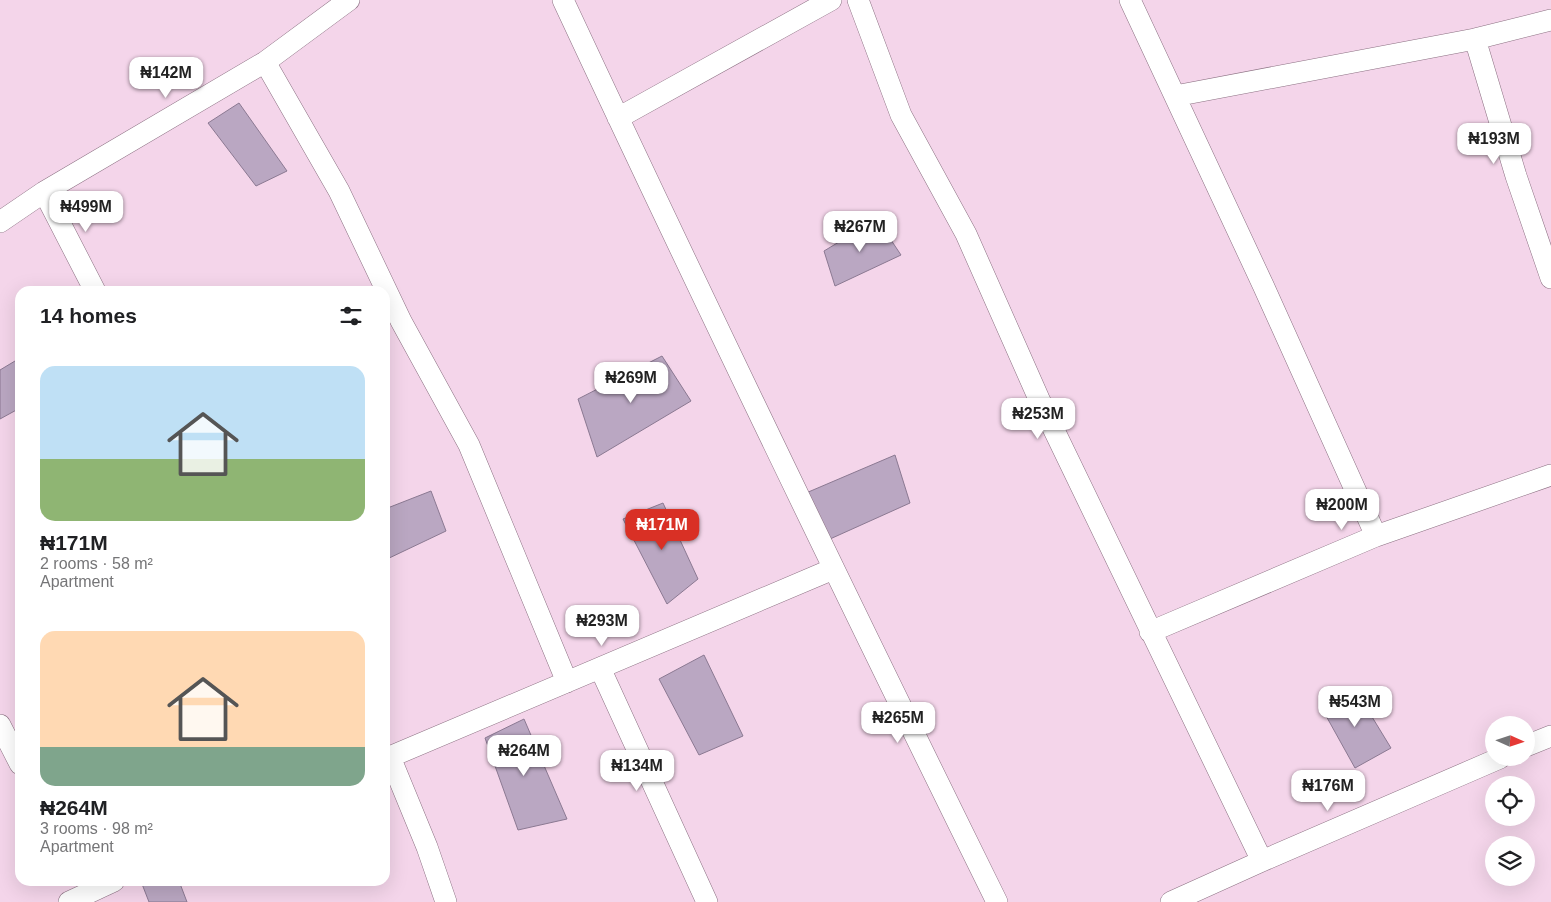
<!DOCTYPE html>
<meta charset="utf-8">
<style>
:root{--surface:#fff;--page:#f2f2f2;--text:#202124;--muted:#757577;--accent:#d93025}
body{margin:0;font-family:Helvetica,sans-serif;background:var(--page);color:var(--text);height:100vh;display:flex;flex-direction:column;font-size:19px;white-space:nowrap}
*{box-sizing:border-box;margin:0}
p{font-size:16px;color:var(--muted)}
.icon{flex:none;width:28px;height:28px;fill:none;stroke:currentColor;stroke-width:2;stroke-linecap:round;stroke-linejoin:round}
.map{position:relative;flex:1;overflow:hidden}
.drawer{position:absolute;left:15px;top:286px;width:375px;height:600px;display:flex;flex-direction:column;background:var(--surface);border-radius:15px;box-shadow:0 5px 20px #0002}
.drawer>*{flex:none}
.needle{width:32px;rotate:93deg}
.tools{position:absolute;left:1485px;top:716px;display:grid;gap:10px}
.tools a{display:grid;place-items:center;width:50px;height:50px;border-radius:50%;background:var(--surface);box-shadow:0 5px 20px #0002;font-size:25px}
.price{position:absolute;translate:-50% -42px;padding:0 11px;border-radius:10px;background:#fff;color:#222;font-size:16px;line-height:32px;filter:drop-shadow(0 1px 2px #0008)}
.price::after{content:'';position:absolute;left:50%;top:30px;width:15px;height:11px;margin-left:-8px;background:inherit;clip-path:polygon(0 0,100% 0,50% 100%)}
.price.on{background:var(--accent);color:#fff}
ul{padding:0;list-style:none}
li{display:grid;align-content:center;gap:10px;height:265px;padding:0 25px}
li span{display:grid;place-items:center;height:155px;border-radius:15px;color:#555}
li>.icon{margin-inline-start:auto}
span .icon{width:90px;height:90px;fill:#fffc;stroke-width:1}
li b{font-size:21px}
h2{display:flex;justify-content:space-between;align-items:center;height:60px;padding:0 25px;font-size:21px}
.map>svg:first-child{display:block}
.building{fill:#baa7c2;stroke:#8b7992}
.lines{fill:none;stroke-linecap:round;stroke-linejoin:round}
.street-casing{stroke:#8b7082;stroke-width:22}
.street{stroke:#fff;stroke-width:21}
</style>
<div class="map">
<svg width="1551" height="902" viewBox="0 0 1551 902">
<rect width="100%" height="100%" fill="#f4d5ea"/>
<path class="building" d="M239 103 287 171 256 186 208 123Z
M877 219 901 255 835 286 824 251Z
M662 356 691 401 597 457 578 399Z
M20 358V408L0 419V370Z
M895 455 910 503 830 539 806 493Z
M431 491 446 531 385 560V509Z
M663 503 698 579 667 604 623 519Z
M704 655 743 736 699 755 659 679Z
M1355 689 1391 748 1355 768 1320 705Z
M524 719 567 819 518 830 485 738Z
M147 881H179L187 902H149L142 884Z"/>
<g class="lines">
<g class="street-casing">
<path id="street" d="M563 0C704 302 849 602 997 902
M858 0 901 115 966 234 1039 399 1262 861
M1130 0 1263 285 1376 536
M1475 39 1516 176 1551 278
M265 62 339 191 401 321 469 445 567 682
M1175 96 1475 39 1551 20
M618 118 831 0
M44 192 95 291
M0 222 44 192 265 62 349 0
M1150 632 1376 536 1551 475
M600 668 707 902
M0 725 20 764
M1526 746 1551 736
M390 757 427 847 446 902
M385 759 833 569
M69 902 114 881
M1171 902 1262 861 1500 758"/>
</g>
<use href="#street" class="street"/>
</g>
</svg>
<div class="tools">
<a><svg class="needle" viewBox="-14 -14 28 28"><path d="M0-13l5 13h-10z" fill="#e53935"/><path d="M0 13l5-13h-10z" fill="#757577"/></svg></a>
<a><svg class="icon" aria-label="locate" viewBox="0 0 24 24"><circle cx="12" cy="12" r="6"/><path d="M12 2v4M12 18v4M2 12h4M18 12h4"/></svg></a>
<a><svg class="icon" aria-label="layers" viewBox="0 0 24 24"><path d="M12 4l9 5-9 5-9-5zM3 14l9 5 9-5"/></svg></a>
</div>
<b class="price" style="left:166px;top:99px">₦142M</b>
<b class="price" style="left:1494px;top:165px">₦193M</b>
<b class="price" style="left:86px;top:233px">₦499M</b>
<b class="price" style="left:860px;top:253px">₦267M</b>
<b class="price" style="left:631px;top:404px">₦269M</b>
<b class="price" style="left:1038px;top:440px">₦253M</b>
<b class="price" style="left:1342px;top:531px">₦200M</b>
<b class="price on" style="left:662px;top:551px">₦171M</b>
<b class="price" style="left:602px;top:647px">₦293M</b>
<b class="price" style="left:1355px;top:728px">₦543M</b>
<b class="price" style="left:898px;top:744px">₦265M</b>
<b class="price" style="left:524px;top:777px">₦264M</b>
<b class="price" style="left:637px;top:792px">₦134M</b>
<b class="price" style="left:1328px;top:812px">₦176M</b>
<section class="drawer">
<h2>14 homes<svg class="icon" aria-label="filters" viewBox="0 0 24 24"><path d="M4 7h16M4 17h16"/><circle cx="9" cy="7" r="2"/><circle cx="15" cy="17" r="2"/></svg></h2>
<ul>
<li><span style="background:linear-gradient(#bfe0f5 60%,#8fb573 0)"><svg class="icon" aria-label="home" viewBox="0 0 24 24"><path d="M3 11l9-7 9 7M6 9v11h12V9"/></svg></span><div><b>₦171M</b><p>2 rooms · 58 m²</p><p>Apartment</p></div></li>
<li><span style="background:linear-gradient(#ffd9b3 75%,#7fa58c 0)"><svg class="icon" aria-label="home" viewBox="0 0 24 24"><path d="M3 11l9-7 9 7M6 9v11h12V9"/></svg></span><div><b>₦264M</b><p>3 rooms · 98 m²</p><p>Apartment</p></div></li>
</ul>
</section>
</div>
